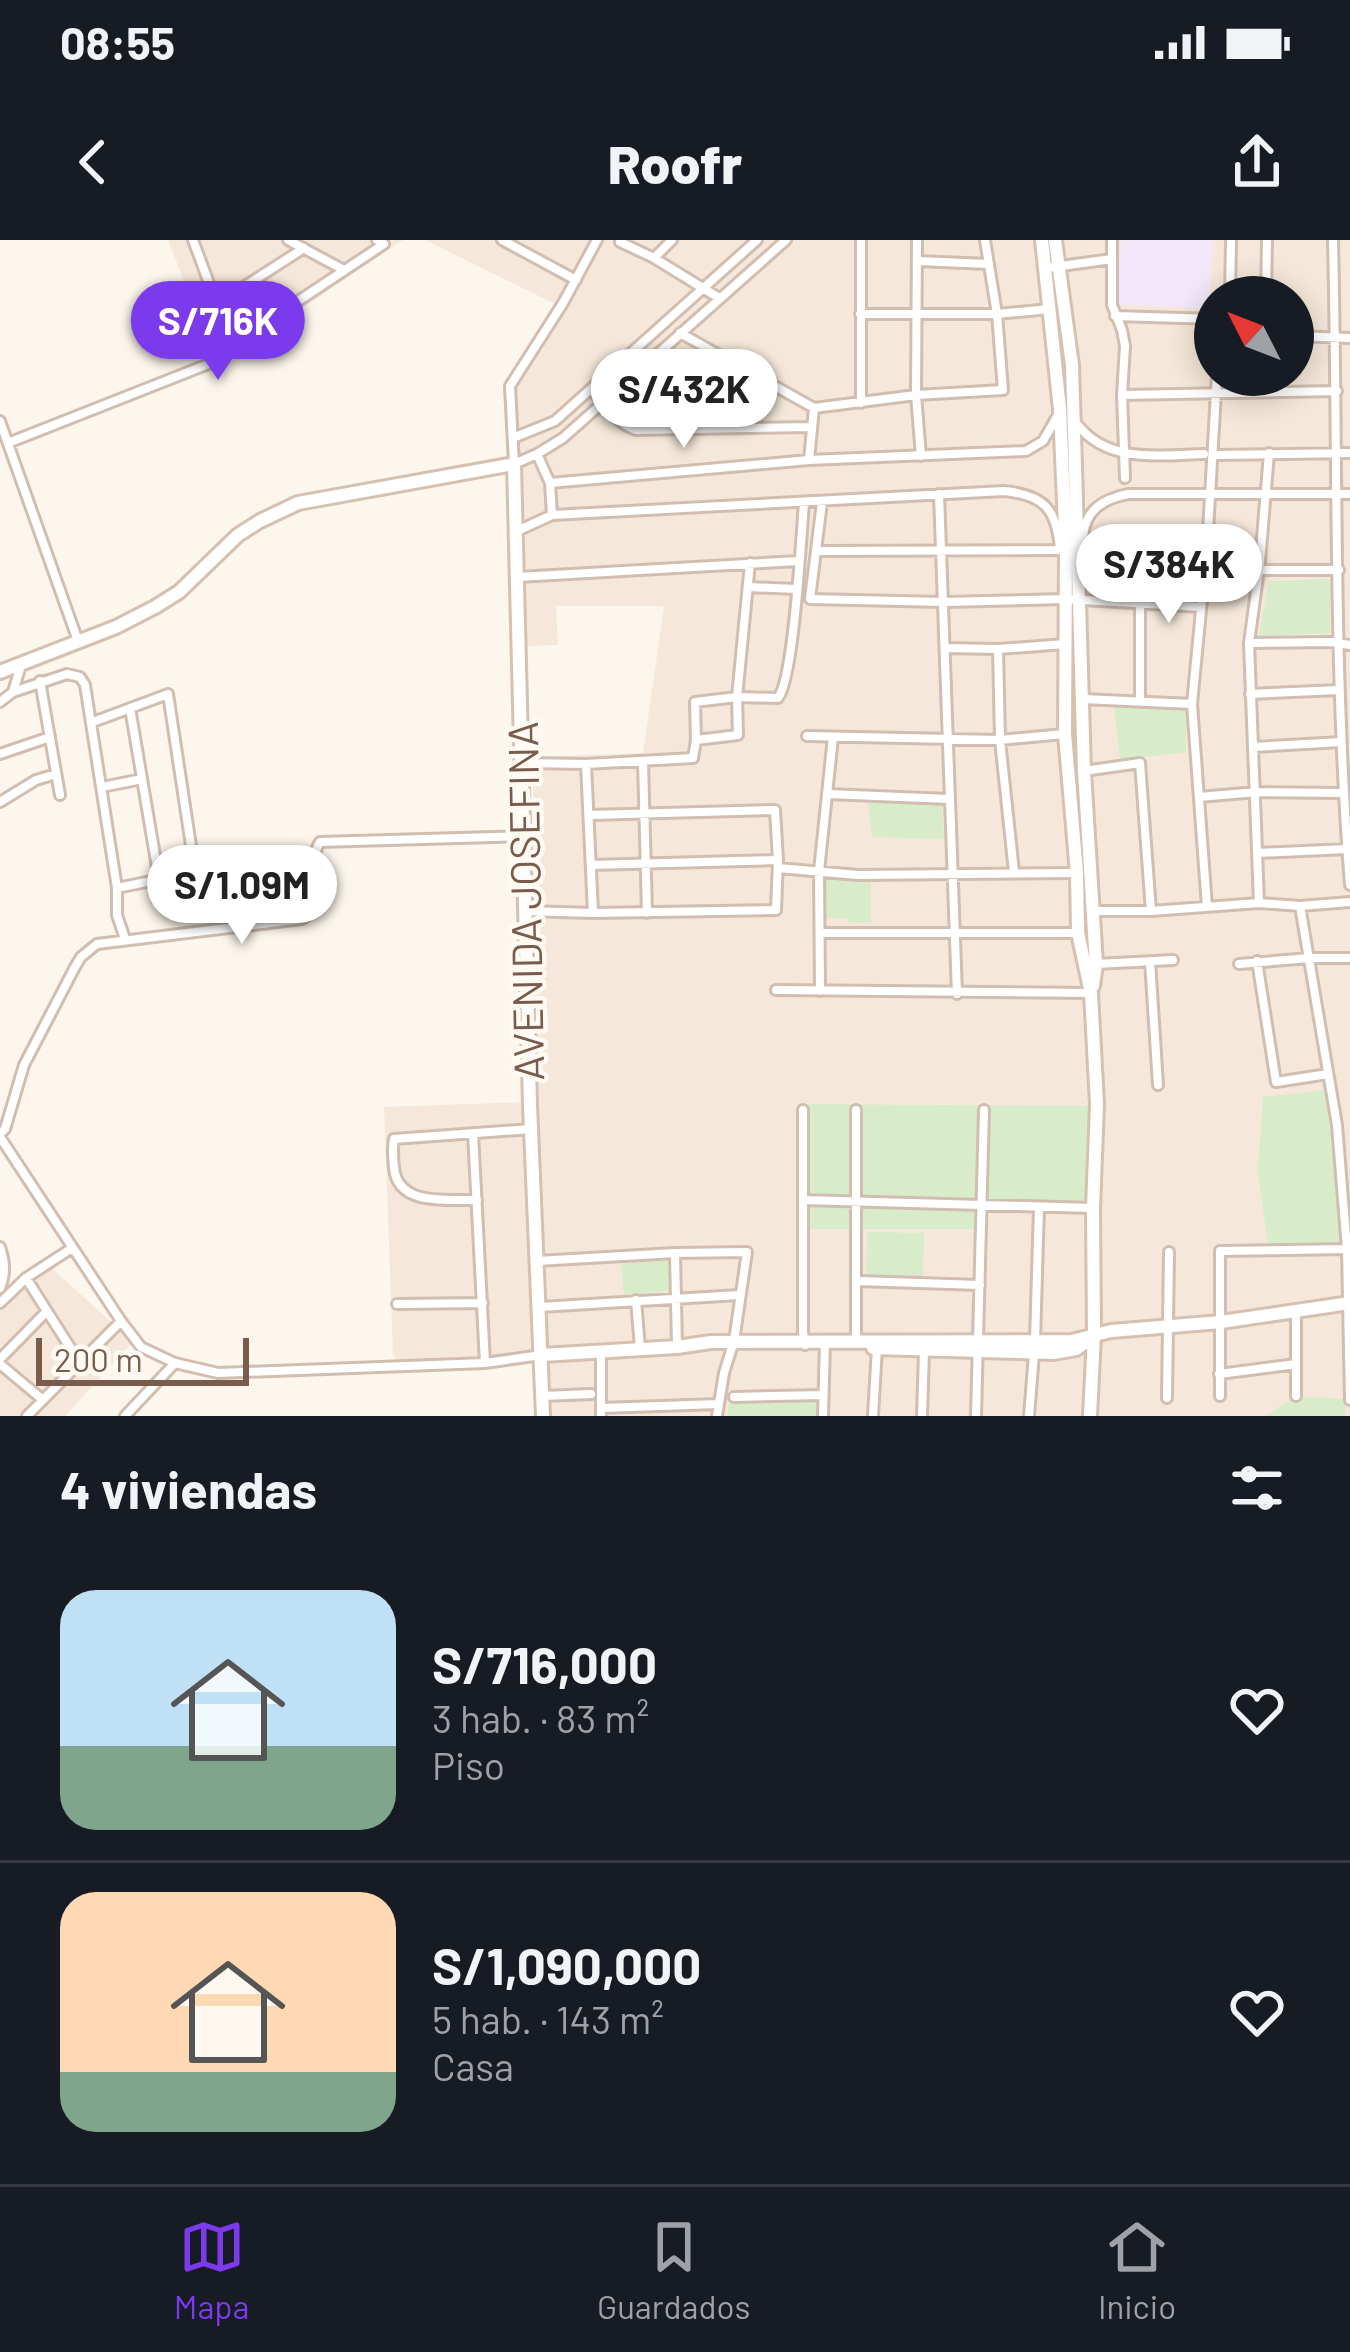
<!DOCTYPE html>
<html lang="es">
<meta charset="utf-8">
<style>
:root{--surface:#171b24;--page:#20242c;--text:#f1f3f6;--muted:#9ea1a6;--line:#363941;--accent:#7c3aed}
body{margin:0;font-family:Barlow,sans-serif;background:var(--page);color:var(--text);height:100vh;display:flex;flex-direction:column;font-size:45px;white-space:nowrap}
*{box-sizing:border-box;margin:0}
p{font-size:39px;color:var(--muted)}
.icon{flex:none;width:66px;height:66px;fill:none;stroke:currentColor;stroke-width:2;stroke-linecap:round;stroke-linejoin:round}
.map{position:relative;height:1176px;overflow:hidden}
.drawer{display:flex;flex-direction:column;background:var(--surface);flex:1}
.drawer>*{flex:none}
.needle{width:78px;rotate:312deg}
.buttons{position:absolute;left:1194px;top:36px;display:grid;gap:24px}
.buttons a{display:grid;place-items:center;width:120px;height:120px;border-radius:50%;background:var(--surface);box-shadow:0 6px 30px #0003;font-size:60px}
.scale{position:absolute;left:36px;bottom:30px;width:213px;box-sizing:border-box;padding-left:12px;border:6px solid #7a5c4d;border-top:0;font-size:33px;line-height:42px;white-space:nowrap;color:#7a5c4d;-webkit-text-stroke:9px #fffaf3;paint-order:stroke}
.price{position:absolute;translate:-50% -102px;padding:0 27px;border-radius:42px;background:#fff;color:#222;font-size:39px;line-height:78px;filter:drop-shadow(0 3px 6px #0008)}
.price::after{content:'';position:absolute;left:50%;top:72px;width:36px;height:27px;margin-left:-18px;background:inherit;clip-path:polygon(0 0,100% 0,50% 100%)}
.price.selected{background:var(--accent);color:#fff}
ul{padding:0;list-style:none}
li{display:flex;align-items:center;gap:36px;height:300px;padding:0 60px}
li+li{border-top:3px solid var(--line)}
li span{display:grid;place-items:center;flex:none;width:336px;height:240px;border-radius:36px;color:#555}
li>.icon{margin-inline-start:auto}
span .icon{width:144px;height:144px;fill:#fffc;stroke-width:1}
li b{font-size:51px}
h2{display:flex;justify-content:space-between;align-items:center;height:144px;padding:0 60px;font-size:51px}
.status{display:flex;justify-content:space-between;align-items:center;height:84px;padding:0 60px;background:var(--surface);direction:ltr}
.status svg{height:33px;fill:currentColor}
header{display:flex;justify-content:space-between;align-items:center;height:156px;padding:0 60px;background:var(--surface);font-size:54px;font-weight:800}
.dock{display:flex;justify-content:space-around;align-items:center;height:168px;border-top:3px solid var(--line);background:var(--surface);font-size:33px;color:var(--muted)}
.dock a{display:grid;justify-items:center;gap:6px}
.dock .selected{color:var(--accent)}
.map>svg:first-child{display:block}
.residential{fill:#f5e8da;fill-rule:evenodd}
.education{fill:#f3e8fa}
.green{fill:#d8ecc9}
.lines{fill:none;stroke-linecap:round;stroke-linejoin:round}
.street-casing{stroke:#d1beb0;stroke-width:14}
.secondary-casing{stroke:#d6c0b0;stroke-width:18}
.street{stroke:#fff;stroke-width:8}
.secondary{stroke:#fff;stroke-width:12}
.labels{text-anchor:middle;stroke-width:9;stroke-linejoin:round;paint-order:stroke}
.street-label{font-size:42px;fill:#7a5c4d;stroke:#fffaf3}
</style>
<div class="status"><b>08:55</b><svg viewBox="0 0 49 12"><path d="M0 12V9h3v3zM5 12V6h3v6zM10 12V3h3v9zM15 12V0h3v12zM26 1h20v11H26zM47 4h2v5h-2z"/></svg></div>
<header><svg class="icon" aria-label="back" viewBox="0 0 24 24"><path d="M15 5l-7 7 7 7"/></svg>Roofr<svg class="icon" aria-label="share" viewBox="0 0 24 24"><path d="M12 15V3M7 8l5-5 5 5M5 13v7h14v-7"/></svg></header>
<div class="map">
<svg width="1350" height="1176" viewBox="0 0 1350 1176">
<rect width="100%" height="100%" fill="#fdf6ec"/>
<path class="residential" d="M168 0H403L229 118 213 115Z
M425 0H1350V1176H539L537 1123 401 1130 393 1114 384 867 527 862 534 517 643 513 664 366H556L558 405 526 406 513 145 555 64ZM1215 57H1293V135H1215Z
M45 1022 133 1102 65 1176H0V1056L21 1043Z"/>
<path class="education" d="M1121 0H1213L1209 69 1116 64Z"/>
<path class="green" d="M721 120 745 135 736 157 718 159 681 157Z
M1330 339V393L1259 396 1269 341Z
M1114 467 1186 469V512L1120 520Z
M868 562 942 565 944 599 872 597Z
M847 638 848 646 849 638H871V683H849L848 678H826V639Z
M1326 850 1341 1003 1268 1007 1258 930 1263 857Z
M798 864 1089 866 1087 961 982 963 979 989H798Z
M867 992 924 993 923 1040 866 1038Z
M668 1020 670 1051 624 1054 621 1021Z
M1296 1156 1346 1159 1345 1176H1265Z
M729 1160H817L816 1176H727Z"/>
<g class="lines">
<g class="street-casing">
<path id="street" d="M193 0 232 105
M288 0 344 30
M502 0 576 40
M597 0 563 63 510 146 514 224 537 214 563 198 786 0
M861 0V163
M917 0 916 155 921 216
M1112 0V65L1122 90 1125 106 1122 155 1125 238
M1333 0C1338 215 1333 430 1350 645
M620 2 654 18 719 58
M654 18 672 0
M917 21 989 24
M1046 28 1112 19
M1230 57 1231 0
M1266 57 1267 0
M217 64 304 8
M860 74H997L1050 69
M1115 76 1215 79
M680 93 814 168
M1293 96 1350 98
M591 149C604 164 617 184 636 190L812 187
M1122 155 1337 151
M0 181 78 401
M1078 185C1108 224 1161 215 1204 214
M669 189 668 168 721 116
M513 198 555 181 757 0
M8 203 211 123 232 105 384 4 377 0
M537 214 550 243 552 275
M1214 215 1350 213
M809 220 814 168 916 155 1003 150 997 74 985 0
M550 243 809 220 1026 211 1043 201 1058 175
M939 254 957 754
M822 262 810 359 944 362 1066 359 1201 367
M517 291 552 275 1004 251C1044 255 1057 269 1060 310
M1083 297C1085 270 1103 259 1128 254H1350
M816 311 1060 310
M1075 311 1207 308
M1260 330H1339
M518 337 799 321
M748 347 796 349
M1140 361V460
M1250 403 1331 402 1350 405
M945 408 998 409 1065 404
M998 409 1000 500 1014 632
M40 441 60 555
M13 452 67 434 80 437 85 445 117 648V675L125 699
M1250 454 1339 450
M1083 459 1192 464
M0 462 13 452 21 425
M130 468 159 639
M93 482 168 454 195 632 117 648
M807 496 1000 500 1064 494
M696 500 738 495 737 457 778 458C794 438 801 298 804 263
M1253 507 1341 502
M0 514 50 497
M643 521 647 673
M522 523 586 524 693 518 696 500 695 462 737 457 750 323
M586 524 593 673
M1084 531 1140 523 1151 671
M102 547 142 539
M828 554 949 559
M1199 557 1257 552 1343 553
M0 562 36 540 56 534
M1257 613 1347 609
M591 625 778 620
M778 628 858 635 1076 633
M1259 663 1249 403 1260 322 1269 213
M1300 666 1337 885 1347 1009 1350 1160
M1207 667 1192 464 1207 308 1217 135
M526 671 593 673 776 670 778 620 775 570 590 575
M1094 671H1151L1259 663 1300 666 1350 662
M821 693H1077
M1150 721 1158 845
M1257 721 1276 842 1328 834
M1096 724 1173 720
M1239 724 1309 718H1350
M776 750 1091 753
M820 751 819 631 833 497
M803 870V1092L805 1105
M856 870V1103
M473 893 485 1123
M0 894 5 889 24 825 75 727 81 717 97 704 302 679C332 663 304 626 320 602L523 596
M0 897 121 1081 141 1107 175 1123 218 1133 485 1123 541 1115
M477 960C448 959 398 967 394 928 393 917 392 909 394 899L531 889
M803 960 1093 968
M0 1007C5 1022 6 1033 0 1048
M675 1013 677 1107
M537 1021 675 1013 747 1012 734 1101 724 1133 717 1176
M26 1038 80 1123
M858 1041 980 1045
M636 1060 640 1108
M0 1063 26 1038 72 1008
M397 1064 483 1063
M540 1067 739 1055
M1296 1072V1156
M601 1112V1176
M0 1119 47 1071
M0 1124 43 1160
M1219 1134 1296 1124
M543 1156 591 1154
M1220 1156V1011L1347 1009
M734 1157 823 1155
M1167 1158 1169 1012
M601 1168 719 1164
M27 1176 121 1081
M125 1176 175 1123
M823 1176 825 1101
M873 1176 877 1108
M922 1176 924 1111
M976 1176 984 870
M1029 1176 1035 1101 1039 967"/>
</g>
<g class="secondary-casing">
<path id="secondary" d="M1042 0 1060 169 1066 310 1065 494 1077 633 1078 693 1091 753 1097 864 1093 968 1094 1095 1090 1176
M1055 0 1072 125 1084 531 1096 724 1093 746
M0 432 116 387 155 367 179 352 238 295 260 281 298 263 514 224 530 865 543 1176
M873 1108 1054 1113 1076 1109 1089 1100
M542 1115 677 1107 711 1102 1072 1101 1111 1091 1221 1082 1350 1063"/>
</g>
<use href="#street" class="street"/>
<use href="#secondary" class="secondary"/>
</g>
<g class="labels">
<g class="street-label">
<text transform="translate(526 661) rotate(-91)" y="15">AVENIDA JOSEFINA</text>
</g>
</g>
</svg>
<div class="buttons">
<a><svg class="needle" viewBox="-14 -14 28 28"><path d="M0-13l5 13h-10z" fill="#e53935"/><path d="M0 13l5-13h-10z" fill="#9ea1a6"/></svg></a>
</div>
<div class="scale">200 m</div>
<b class="price selected" style="left:218px;top:143px">S/716K</b>
<b class="price" style="left:684px;top:211px">S/432K</b>
<b class="price" style="left:1169px;top:386px">S/384K</b>
<b class="price" style="left:242px;top:707px">S/1.09M</b>
</div>
<section class="drawer">
<h2>4 viviendas<svg class="icon" aria-label="filters" viewBox="0 0 24 24"><path d="M4 7h16M4 17h16"/><circle cx="9" cy="7" r="2"/><circle cx="15" cy="17" r="2"/></svg></h2>
<ul>
<li><span style="background:linear-gradient(#bfe0f5 65%,#7fa58c 0)"><svg class="icon" aria-label="home" viewBox="0 0 24 24"><path d="M3 11l9-7 9 7M6 9v11h12V9"/></svg></span><div><b>S/716,000</b><p>3 hab. · 83 m²</p><p>Piso</p></div><svg class="icon" aria-label="heart" viewBox="0 0 24 24"><path d="M12 20l-8-8c-3-5 5-10 8-4 3-6 11-1 8 4z"/></svg></li>
<li><span style="background:linear-gradient(#ffd9b3 75%,#7fa58c 0)"><svg class="icon" aria-label="home" viewBox="0 0 24 24"><path d="M3 11l9-7 9 7M6 9v11h12V9"/></svg></span><div><b>S/1,090,000</b><p>5 hab. · 143 m²</p><p>Casa</p></div><svg class="icon" aria-label="heart" viewBox="0 0 24 24"><path d="M12 20l-8-8c-3-5 5-10 8-4 3-6 11-1 8 4z"/></svg></li>
</ul>
</section>
<nav class="dock">
<a class="selected"><svg class="icon" aria-label="map" viewBox="0 0 24 24"><path d="M3 6l6-2 6 2 6-2v14l-6 2-6-2-6 2zM9 4v14M15 6v14"/></svg>Mapa</a>
<a><svg class="icon" aria-label="saved" viewBox="0 0 24 24"><path d="M7 4h10v16l-5-4-5 4z"/></svg>Guardados</a>
<a><svg class="icon" aria-label="home" viewBox="0 0 24 24"><path d="M3 11l9-7 9 7M6 9v11h12V9"/></svg>Inicio</a>
</nav>
